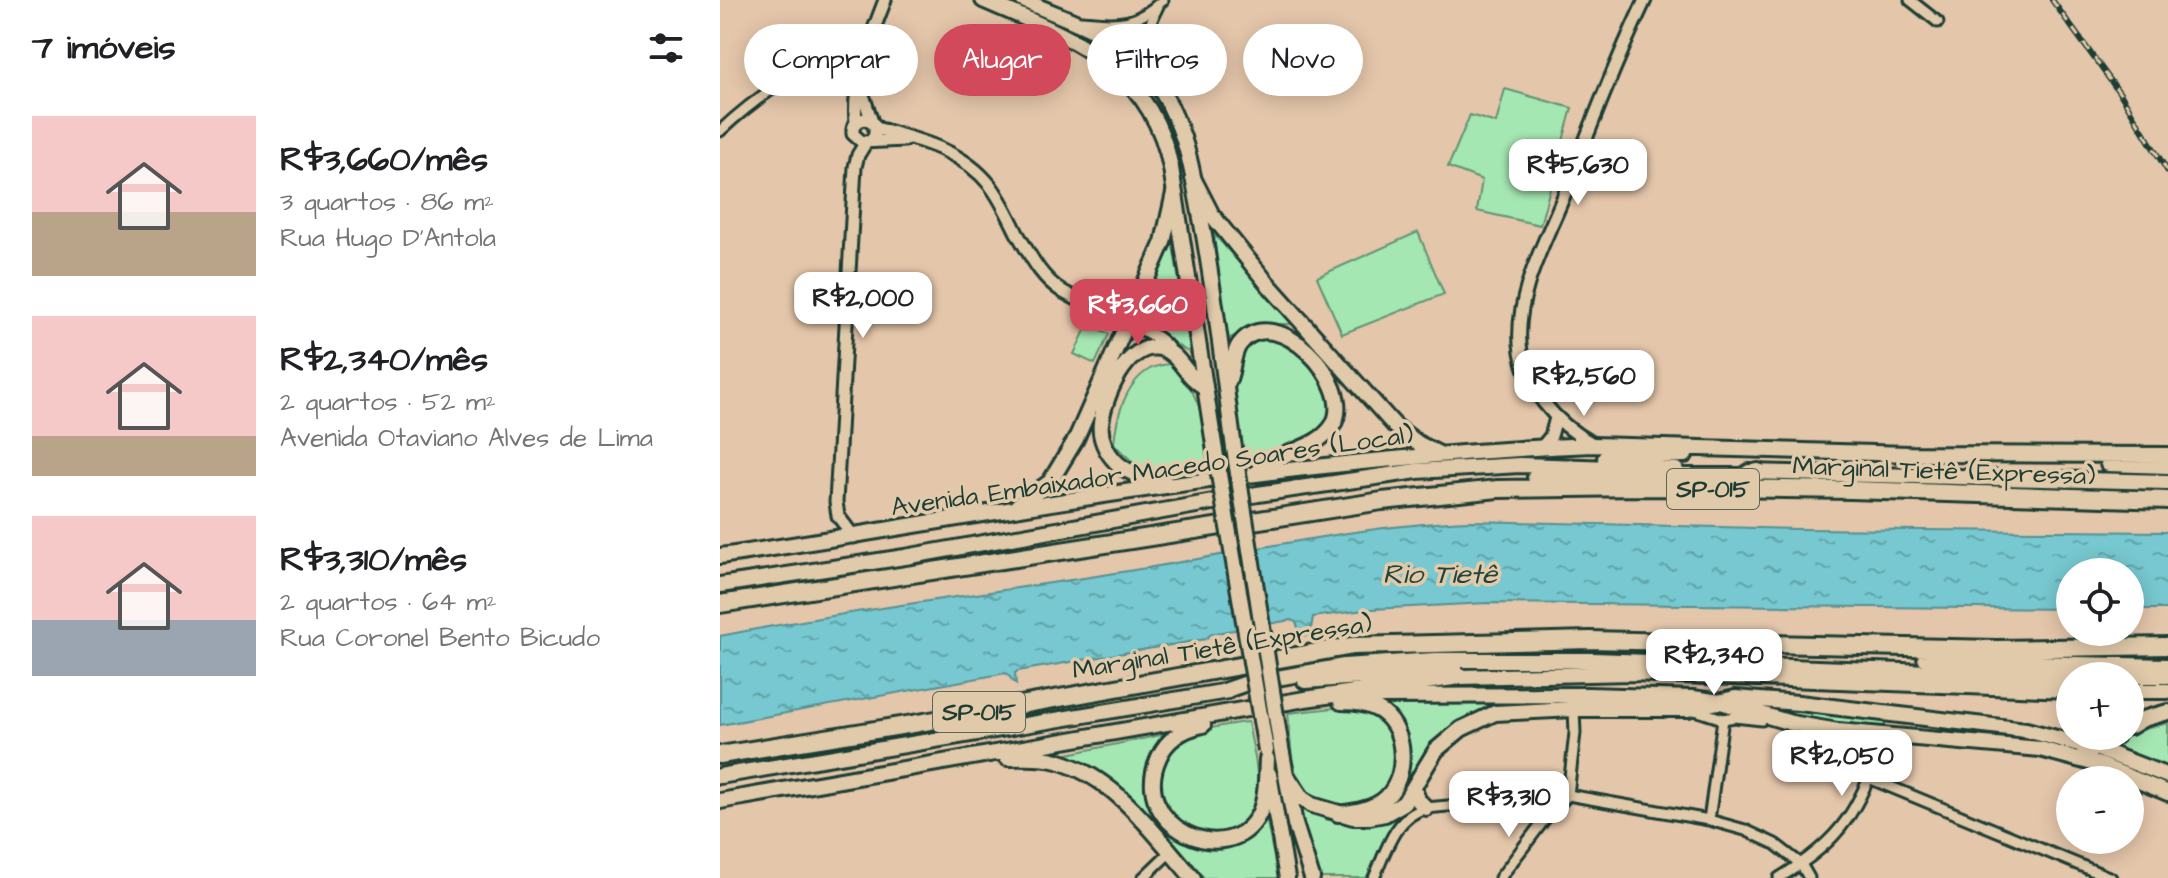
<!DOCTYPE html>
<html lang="pt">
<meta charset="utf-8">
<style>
:root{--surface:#fff;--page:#f2f2f2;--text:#202124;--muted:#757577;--accent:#d1495b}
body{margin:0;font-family:"Architects Daughter",sans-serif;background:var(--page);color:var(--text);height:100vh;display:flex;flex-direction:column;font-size:30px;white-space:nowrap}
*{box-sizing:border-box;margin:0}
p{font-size:26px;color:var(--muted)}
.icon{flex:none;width:44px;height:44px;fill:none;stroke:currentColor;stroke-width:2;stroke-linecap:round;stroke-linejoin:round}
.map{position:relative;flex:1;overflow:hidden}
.details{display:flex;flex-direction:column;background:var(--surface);width:720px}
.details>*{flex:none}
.top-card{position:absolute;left:24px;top:24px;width:760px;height:72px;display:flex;gap:16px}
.tools{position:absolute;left:1336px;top:558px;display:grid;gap:16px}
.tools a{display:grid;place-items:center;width:88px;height:88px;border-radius:50%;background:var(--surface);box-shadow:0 4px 20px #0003;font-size:40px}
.price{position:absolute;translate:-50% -68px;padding:0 18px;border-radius:16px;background:#fff;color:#222;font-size:26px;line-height:52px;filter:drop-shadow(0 2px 4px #0008)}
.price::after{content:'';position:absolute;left:50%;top:48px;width:24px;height:18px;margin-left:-12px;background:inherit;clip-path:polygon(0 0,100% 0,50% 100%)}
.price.selected{background:var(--accent);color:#fff}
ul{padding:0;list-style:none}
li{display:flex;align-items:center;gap:24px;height:200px;padding:0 32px}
li span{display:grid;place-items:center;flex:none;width:224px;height:160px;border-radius:0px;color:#555}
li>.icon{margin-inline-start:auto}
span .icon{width:96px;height:96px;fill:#fffc;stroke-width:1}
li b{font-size:34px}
h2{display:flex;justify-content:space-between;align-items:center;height:96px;padding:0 32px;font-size:34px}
.chip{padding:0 28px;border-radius:36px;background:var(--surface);box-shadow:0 4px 20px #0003;font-size:28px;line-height:72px}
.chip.selected{background:var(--accent);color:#fff}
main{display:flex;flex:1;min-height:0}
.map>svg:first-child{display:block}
.park{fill:#a4e7b2;stroke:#629273;stroke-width:2}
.water{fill:url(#water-ripples);stroke:#549092;stroke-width:2}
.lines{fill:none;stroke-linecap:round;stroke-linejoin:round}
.minor-casing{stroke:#1f3d34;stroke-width:15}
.tertiary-casing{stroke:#1f3d34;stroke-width:17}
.primary-casing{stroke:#1f3d34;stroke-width:20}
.trunk-casing{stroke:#1f3d34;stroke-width:20}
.motorway-casing{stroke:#1f3d34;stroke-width:22}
.minor{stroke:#e1caaa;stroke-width:9}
.tertiary{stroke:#e1caaa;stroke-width:11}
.primary{stroke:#e1caaa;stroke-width:14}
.trunk{stroke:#e1caaa;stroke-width:14}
.motorway{stroke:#e1caaa;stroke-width:16}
.rail-casing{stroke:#1f3d34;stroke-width:6}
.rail{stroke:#e1caaa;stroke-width:3;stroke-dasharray:9;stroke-linecap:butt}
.primary-bridge-casing{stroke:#1f3d34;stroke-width:20;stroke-linecap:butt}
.primary-bridge{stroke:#e1caaa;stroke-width:14}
.labels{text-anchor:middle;stroke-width:7;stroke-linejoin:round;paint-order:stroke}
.shield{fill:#e1caaa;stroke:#596757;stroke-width:2}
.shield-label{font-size:24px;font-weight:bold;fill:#1f3d34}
.street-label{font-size:26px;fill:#1f3d34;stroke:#e1caaa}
.water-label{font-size:28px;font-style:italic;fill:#23443c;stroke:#e1caaa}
</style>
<main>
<section class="details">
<h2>7 imóveis<svg class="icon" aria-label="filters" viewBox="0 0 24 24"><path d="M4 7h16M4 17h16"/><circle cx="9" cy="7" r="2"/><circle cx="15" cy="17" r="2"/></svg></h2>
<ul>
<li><span style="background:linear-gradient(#f6c9c9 60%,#b9a48a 0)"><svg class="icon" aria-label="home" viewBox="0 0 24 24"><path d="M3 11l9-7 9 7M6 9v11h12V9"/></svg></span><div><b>R$3,660/mês</b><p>3 quartos · 86 m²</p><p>Rua Hugo D'Antola</p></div></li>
<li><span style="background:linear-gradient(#f6c9c9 75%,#b9a48a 0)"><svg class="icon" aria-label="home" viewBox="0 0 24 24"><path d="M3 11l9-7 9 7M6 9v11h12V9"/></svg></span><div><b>R$2,340/mês</b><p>2 quartos · 52 m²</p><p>Avenida Otaviano Alves de Lima</p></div></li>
<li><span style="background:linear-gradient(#f6c9c9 65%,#9aa5b1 0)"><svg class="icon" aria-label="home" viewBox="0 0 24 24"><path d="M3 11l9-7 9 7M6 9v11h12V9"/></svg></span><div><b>R$3,310/mês</b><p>2 quartos · 64 m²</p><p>Rua Coronel Bento Bicudo</p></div></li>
</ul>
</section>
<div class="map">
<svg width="1448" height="878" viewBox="0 0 1448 878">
<defs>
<pattern id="water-ripples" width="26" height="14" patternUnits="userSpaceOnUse" patternTransform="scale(2)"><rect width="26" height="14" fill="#77c8d0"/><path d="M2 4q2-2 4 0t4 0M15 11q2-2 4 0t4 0" fill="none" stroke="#61a4aa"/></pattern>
</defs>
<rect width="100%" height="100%" fill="#e4c6aa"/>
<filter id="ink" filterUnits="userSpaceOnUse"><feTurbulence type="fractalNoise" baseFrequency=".0125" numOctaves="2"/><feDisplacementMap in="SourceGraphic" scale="16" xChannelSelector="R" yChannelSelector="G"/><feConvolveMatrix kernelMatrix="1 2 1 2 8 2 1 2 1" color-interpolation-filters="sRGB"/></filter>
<g filter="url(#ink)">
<path class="park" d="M785 89 852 108 820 225 757 211 762 180 728 167 750 115 776 123Z
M698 232 724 294 622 334 597 277Z
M494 234 573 324H540L506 340Z
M452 239 471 354 417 318Z
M368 324 389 334 375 364 354 354Z
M549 336 575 347 611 385 614 415 587 444 524 466C520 426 496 347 549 336Z
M449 364C485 393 484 430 491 472L466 479 420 469 394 444C396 418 405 383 430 369 435 366 443 365 449 364Z
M663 700 786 702C718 723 713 743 678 799L672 803C681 787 690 771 688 750L663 707Z
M1030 703 1166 720 1165 725 1162 727C1117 722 1072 719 1030 703Z
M623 707C631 709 640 709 647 712 703 737 671 817 611 806 602 804 591 799 585 791 569 771 571 737 568 713Z
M528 722C532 747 542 776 535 801 524 842 472 841 448 812 440 804 439 795 439 784 439 735 490 726 528 722Z
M1448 723V769L1395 748V743L1421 730Z
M446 734 448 736 439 744C438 793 424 835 486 846L546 817 558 878H484L396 783 343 755Z
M579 806 608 820 626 821 677 814 678 817 646 878H599L581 822Z"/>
<path class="water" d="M751 521 1077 529 1448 532V609H1410V572H1350V609L767 603 652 609 593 617 590 635 581 636 576 622 571 620 491 634 486 639 298 671 295 673 296 684 286 673 0 725V636C135 609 273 593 408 571 522 553 636 525 751 521Z"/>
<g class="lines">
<g class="minor-casing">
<path id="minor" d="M1190 0 1218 22
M362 21C399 24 414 27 443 0
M434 76C428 50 425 30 438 6
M0 131C46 88 87 64 147 47
M975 710 1003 719 1014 717 1042 720
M1149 778 1391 878
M989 820 1003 719
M423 878 450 852
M654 878C666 851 674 817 706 808L848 795 989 820 1025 830 1055 844 1081 864 1089 878
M780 878 824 820 848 795 855 733 854 709
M1059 878C1128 836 1137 808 1166 736"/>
</g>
<g class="tertiary-casing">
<path id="tertiary" d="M140 86 152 122
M136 123C132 79 150 40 165 0
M156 128C198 140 241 149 270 185 281 199 289 217 297 233 310 255 320 277 342 291 366 307 437 328 449 350
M151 141 155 135V125L146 119C137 119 132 125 133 134L142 142 185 140
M873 444C836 424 804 388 800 344 796 291 826 241 845 193 870 128 895 63 925 0
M822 447 831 436 836 418
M134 537 118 516 116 502 135 167 138 155 146 142"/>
</g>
<g class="primary-casing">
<path id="primary" d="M263 0C350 38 431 64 451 168L495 451
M303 0C340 17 386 30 416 59 433 76 447 97 456 119 469 148 474 182 480 213 495 291 503 369 514 448
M644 692 656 696 868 695 973 698 1001 702 1071 723 1118 731 1320 749 1380 765 1448 793
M561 748 575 824 592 878
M565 773 582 798 592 805 633 817H649L665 814 684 803 716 750 741 729 775 713 854 709H968L1015 698 1079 703 1306 730 1378 749 1448 776
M549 774 567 878
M694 789 698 800 706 808"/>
</g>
<g class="trunk-casing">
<path id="trunk" d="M473 178 492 215 547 283 675 426 699 444 719 454
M506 386C514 372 511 357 519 345 554 298 637 384 613 425 596 452 555 451 535 474
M885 458 965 455
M1388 464 1448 466
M1029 472 1448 482
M446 483C429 478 409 475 396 462 386 452 379 437 381 423 384 397 407 341 440 348 460 353 465 377 485 387
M298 505 330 482 356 439 443 242 454 193
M0 556C98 542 196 524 294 509 486 478 679 453 873 445L1189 454 1448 455
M0 585 185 557 538 494 697 471 800 465 956 470
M1375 676H1448
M585 681 735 670
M1410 691H1448
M501 692 524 684 624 666 715 660H873L1350 677
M483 725C464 729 447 739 439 757 407 827 510 872 539 814 547 797 546 777 547 759
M1410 727 1423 719 1448 712
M287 758C303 758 321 756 337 761 397 778 434 834 473 878
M1360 758 1396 736
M0 776 508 691
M0 801 585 699 740 677 911 673 1350 690
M618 814C634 812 654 809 666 798 688 776 687 732 663 713 651 704 635 702 621 702"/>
</g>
<g class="motorway-casing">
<path id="motorway" d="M816 477H1021L1038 472
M0 604 662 501 778 489 922 487 1131 490 1448 500
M1206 658 1311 664 1448 667
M0 755 193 724 632 646 870 640 1277 649 1448 646"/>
</g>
<use href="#minor" class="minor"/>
<use href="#tertiary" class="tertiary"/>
<use href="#primary" class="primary"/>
<use href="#trunk" class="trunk"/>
<use href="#motorway" class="motorway"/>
<g class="rail-casing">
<path id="rail" d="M1332 0 1401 95 1448 172"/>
</g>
<use href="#rail" class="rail"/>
<g class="primary-bridge-casing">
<path id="primary-bridge" d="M514 448 561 748
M495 451 546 750"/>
</g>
<use href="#primary-bridge" class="primary-bridge"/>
</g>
</g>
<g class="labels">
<g class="shield">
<rect x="947" y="469" width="92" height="40" rx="6"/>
<rect x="213" y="692" width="92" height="40" rx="6"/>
</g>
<g class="shield-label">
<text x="993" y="497">SP-015</text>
<text x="259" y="720">SP-015</text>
</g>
<g class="street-label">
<text transform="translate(432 470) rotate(-8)" y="9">Avenida Embaixador Macedo Soares (Local)</text>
<text transform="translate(1224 470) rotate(2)" y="9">Marginal Tietê (Expressa)</text>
<text transform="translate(502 646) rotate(-9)" y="9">Marginal Tietê (Expressa)</text>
</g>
<g class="water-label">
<text x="720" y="583">Rio Tietê</text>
</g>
</g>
</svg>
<div class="tools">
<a><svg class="icon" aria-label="locate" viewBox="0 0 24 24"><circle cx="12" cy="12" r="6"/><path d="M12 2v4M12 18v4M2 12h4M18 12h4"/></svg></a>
<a>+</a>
<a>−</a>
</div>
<b class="price" style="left:858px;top:207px">R$5,630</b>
<b class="price" style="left:143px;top:340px">R$2,000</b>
<b class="price selected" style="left:418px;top:347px">R$3,660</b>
<b class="price" style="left:864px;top:418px">R$2,560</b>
<b class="price" style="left:994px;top:697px">R$2,340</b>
<b class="price" style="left:1122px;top:798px">R$2,050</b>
<b class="price" style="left:789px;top:839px">R$3,310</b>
<div class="top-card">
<a class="chip">Comprar</a>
<a class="chip selected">Alugar</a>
<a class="chip">Filtros</a>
<a class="chip">Novo</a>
</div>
</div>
</main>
